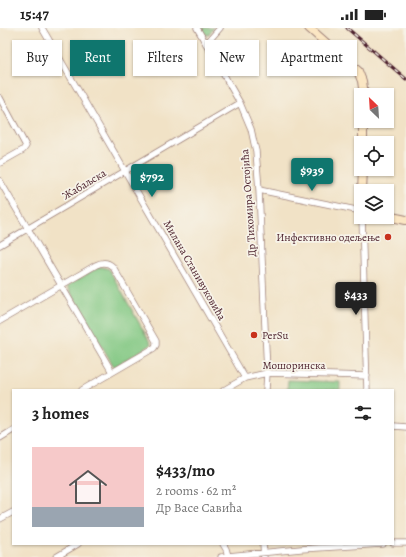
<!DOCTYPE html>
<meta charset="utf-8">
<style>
:root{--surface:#fff;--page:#f6f6f6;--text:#222;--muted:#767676;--accent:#0f766e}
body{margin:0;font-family:Alegreya,serif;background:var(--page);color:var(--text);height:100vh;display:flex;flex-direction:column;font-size:15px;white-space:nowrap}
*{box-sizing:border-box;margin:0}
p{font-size:13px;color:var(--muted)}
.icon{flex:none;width:22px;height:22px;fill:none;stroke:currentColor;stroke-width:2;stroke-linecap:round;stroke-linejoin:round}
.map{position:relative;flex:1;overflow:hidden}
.panel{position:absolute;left:12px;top:361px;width:382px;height:156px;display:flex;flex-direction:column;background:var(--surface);border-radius:0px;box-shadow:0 1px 3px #0004}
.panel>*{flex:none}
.hud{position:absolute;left:12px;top:12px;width:382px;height:36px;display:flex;gap:8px}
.needle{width:26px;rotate:335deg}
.controls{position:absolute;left:354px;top:60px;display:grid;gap:8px}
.controls a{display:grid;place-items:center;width:40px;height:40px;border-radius:0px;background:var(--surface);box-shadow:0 1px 3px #0004;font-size:20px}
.price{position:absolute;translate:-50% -34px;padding:0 9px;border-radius:4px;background:var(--accent);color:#fff;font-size:13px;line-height:26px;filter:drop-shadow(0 1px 2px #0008)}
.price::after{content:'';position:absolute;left:50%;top:24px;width:12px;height:9px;margin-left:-6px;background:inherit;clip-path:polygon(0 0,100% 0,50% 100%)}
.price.selected{background:#222;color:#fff}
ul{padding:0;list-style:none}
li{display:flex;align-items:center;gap:12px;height:100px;padding:0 20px}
li span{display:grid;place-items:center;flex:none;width:112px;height:80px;border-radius:0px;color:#555}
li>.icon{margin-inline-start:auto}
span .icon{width:48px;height:48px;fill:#fffc;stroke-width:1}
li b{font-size:17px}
h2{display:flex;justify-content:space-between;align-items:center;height:48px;padding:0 20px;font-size:17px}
.tag{padding:0 14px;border-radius:0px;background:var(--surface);box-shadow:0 1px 3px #0004;font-size:14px;line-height:36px}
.tag.selected{background:var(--accent);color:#fff}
.status{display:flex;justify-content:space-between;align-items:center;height:28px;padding:0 20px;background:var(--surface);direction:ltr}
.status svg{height:11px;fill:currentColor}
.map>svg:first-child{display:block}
.green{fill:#81c782;stroke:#667356}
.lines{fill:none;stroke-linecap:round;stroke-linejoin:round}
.street-casing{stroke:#9e8078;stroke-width:7}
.secondary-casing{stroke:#9e8078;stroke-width:10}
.street{stroke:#fff;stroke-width:5.5}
.secondary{stroke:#fbe6c3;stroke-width:8}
.rail-casing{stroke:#4a1f2b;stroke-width:3}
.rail{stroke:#f7f3e8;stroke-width:1.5;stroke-dasharray:4.5;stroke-linecap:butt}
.poi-dot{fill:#c8321e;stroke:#f7f3e8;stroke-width:1.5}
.labels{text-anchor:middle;stroke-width:3.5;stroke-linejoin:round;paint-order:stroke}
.street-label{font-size:11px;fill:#4a1f2b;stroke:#f7f3e8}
.poi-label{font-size:11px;fill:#4a1f2b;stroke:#f7f3e8;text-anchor:end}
</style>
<div class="status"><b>15:47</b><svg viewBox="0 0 49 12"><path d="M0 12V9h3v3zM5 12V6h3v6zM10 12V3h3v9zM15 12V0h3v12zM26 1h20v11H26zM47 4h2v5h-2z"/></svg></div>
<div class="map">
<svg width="406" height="529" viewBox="0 0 406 529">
<rect width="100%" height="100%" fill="#f7f3e8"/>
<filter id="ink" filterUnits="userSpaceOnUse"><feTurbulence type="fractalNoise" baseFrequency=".025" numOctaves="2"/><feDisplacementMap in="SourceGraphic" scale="8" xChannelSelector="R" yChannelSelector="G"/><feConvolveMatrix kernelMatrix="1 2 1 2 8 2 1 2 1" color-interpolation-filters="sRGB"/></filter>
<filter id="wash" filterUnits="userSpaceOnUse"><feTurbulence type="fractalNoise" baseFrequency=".012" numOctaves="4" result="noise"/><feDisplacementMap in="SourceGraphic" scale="16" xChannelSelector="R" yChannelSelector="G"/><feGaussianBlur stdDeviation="0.9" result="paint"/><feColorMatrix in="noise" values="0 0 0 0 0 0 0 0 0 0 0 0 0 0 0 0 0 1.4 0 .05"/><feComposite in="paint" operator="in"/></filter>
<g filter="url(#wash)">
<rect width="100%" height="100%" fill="#f1e2c6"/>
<path class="green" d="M200 0H214L208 7C203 7 202 4 200 0Z
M99 239H102L109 241 151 316V317L114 339 67 258Z
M288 352 340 354V362H287Z"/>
</g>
<g filter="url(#ink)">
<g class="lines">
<g class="street-casing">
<path id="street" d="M42 0 245 350
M197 0 240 75 251 101 254 115 256 123 259 162 267 345 266 362
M206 16 220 0
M0 70 26 118 23 122 0 135
M0 153 112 344
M259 162 361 183
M362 189 367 362
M0 217 240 75
M0 293 96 237C102 234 108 234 113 239L156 313V317L154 320 82 362
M224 362 245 350 267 345 367 348
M393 398 406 399
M0 410 13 402
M0 491 13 484
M393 515H406
M223 516 226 521 228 528
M263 516 264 529
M56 529 78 516
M221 529 228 528 301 521 383 516"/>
</g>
<g class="secondary-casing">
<path id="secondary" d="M309 0 358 43 362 53 364 67
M363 115V93
M362 163 363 141
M387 188 406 192"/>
</g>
<use href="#street" class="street"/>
<use href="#secondary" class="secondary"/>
<g class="rail-casing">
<path id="rail" d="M347 0 406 51"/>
</g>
<use href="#rail" class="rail"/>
</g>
</g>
<g class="poi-dot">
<circle cx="388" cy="209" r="4"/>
<circle cx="254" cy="307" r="4"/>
</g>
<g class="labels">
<g class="street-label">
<text transform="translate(84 156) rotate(-31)" y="4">Жабаљска</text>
<text transform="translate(248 175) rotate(-94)" y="4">Др Тихомира Остојића</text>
<text transform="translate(195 242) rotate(60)" y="4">Милана Станивуковића</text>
<text x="294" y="341">Мошоринска</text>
</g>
<g class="poi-label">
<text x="380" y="213">Инфективно одељење</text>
<text x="262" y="311" text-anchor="start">PerSu</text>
</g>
</g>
</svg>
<div class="controls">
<a><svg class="needle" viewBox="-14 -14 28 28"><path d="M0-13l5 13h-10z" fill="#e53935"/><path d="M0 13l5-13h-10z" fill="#767676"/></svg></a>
<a><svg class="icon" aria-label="locate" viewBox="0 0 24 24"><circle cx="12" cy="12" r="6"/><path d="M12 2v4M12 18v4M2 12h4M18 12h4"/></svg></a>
<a><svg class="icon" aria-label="layers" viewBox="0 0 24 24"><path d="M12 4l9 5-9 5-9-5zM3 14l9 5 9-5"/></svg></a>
</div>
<b class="price" style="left:312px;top:164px">$939</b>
<b class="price" style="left:152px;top:170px">$792</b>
<b class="price selected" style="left:356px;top:288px">$433</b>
<div class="hud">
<a class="tag">Buy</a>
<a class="tag selected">Rent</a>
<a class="tag">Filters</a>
<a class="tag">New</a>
<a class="tag">Apartment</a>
</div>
<section class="panel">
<h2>3 homes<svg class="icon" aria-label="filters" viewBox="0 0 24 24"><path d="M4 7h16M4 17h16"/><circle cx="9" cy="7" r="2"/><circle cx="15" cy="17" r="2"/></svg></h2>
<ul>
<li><span style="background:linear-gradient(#f6c9c9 75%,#9aa5b1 0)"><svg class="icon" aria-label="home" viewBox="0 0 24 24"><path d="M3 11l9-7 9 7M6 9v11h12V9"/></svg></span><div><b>$433/mo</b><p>2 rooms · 62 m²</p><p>Др Васе Савића</p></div></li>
</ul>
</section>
</div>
